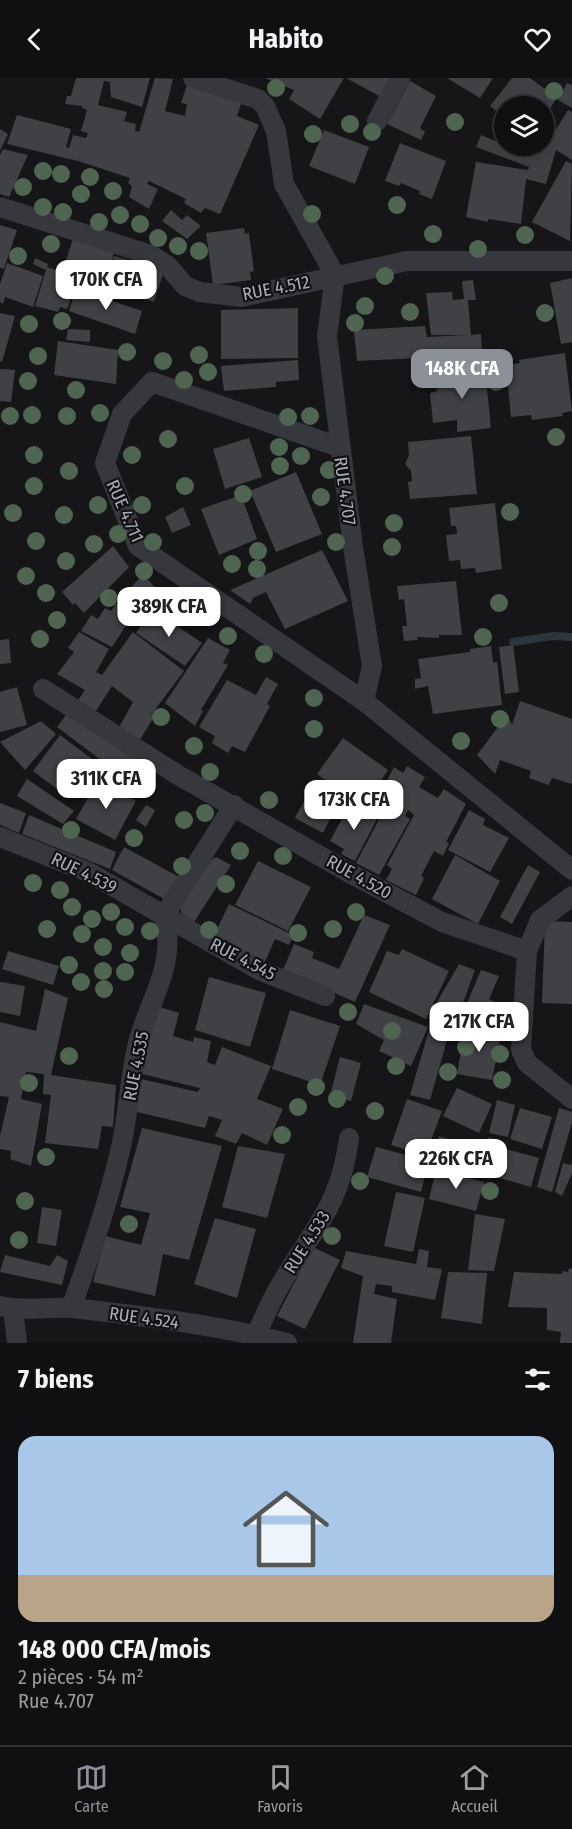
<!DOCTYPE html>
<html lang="fr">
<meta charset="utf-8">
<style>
:root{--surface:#101012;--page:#19191b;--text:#f1f3f6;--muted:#9c9d9f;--line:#303032;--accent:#8c9099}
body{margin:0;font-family:"Fira Sans Condensed",sans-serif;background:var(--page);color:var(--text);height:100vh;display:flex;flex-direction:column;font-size:22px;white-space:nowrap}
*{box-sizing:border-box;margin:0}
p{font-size:20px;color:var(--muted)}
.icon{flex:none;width:33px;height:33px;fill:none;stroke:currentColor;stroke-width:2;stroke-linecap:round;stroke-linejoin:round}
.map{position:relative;height:1265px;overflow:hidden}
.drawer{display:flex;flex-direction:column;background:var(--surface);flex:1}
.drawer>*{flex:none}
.fabs{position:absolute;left:494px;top:18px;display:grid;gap:12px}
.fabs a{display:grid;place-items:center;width:60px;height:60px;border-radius:50%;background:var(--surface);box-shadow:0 6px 24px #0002,0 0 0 2px var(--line);font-size:30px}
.price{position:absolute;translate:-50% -51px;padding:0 14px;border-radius:12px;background:#fff;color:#222;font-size:20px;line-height:39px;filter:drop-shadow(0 2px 3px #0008)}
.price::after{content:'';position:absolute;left:50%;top:36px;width:18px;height:14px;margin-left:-9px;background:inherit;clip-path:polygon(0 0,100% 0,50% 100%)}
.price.selected{background:var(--accent);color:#fff}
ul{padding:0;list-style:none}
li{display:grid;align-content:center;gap:12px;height:318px;padding:0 18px}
li span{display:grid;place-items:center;height:186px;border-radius:18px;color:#555}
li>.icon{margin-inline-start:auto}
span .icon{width:108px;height:108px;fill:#fffc;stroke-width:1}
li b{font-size:26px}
h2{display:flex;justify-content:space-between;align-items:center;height:72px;padding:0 18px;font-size:26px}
header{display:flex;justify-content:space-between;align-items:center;height:78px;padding:0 18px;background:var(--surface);font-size:27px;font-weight:700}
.menu{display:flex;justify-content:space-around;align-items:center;height:84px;border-top:2px solid var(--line);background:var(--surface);font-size:16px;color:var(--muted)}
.menu a{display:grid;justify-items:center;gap:3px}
.menu .selected{color:var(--accent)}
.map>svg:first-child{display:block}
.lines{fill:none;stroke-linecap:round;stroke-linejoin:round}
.stream{stroke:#2c353c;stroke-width:8}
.building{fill:#404145}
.street{stroke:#37383d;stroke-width:20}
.tree{fill:#506452}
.labels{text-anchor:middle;stroke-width:4.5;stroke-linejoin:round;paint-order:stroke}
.street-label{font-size:18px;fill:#a8adb8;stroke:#111113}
</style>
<header><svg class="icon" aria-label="back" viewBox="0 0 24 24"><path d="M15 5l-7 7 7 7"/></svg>Habito<svg class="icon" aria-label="heart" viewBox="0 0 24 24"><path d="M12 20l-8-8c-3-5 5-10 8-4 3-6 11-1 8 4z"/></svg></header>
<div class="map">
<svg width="572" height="1265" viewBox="0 0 572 1265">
<rect width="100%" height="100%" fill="#161618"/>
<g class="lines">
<path class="stream" d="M513 564 553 558 572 559"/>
</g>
<path class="building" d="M76 0H150L142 29 111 19 110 4 104 3 98 27 127 34 124 43 136 46 135 53 139 54 155 0 173 1 165 33 185 38 187 26 181 25 187 7 242 23 237 38 259 47 220 136 205 130 201 135 184 125 186 121 149 103 147 106 158 111 149 131 129 119 132 108 128 105 130 100 78 83 7 66 17 37 71 51 66 69 69 70 73 57 86 60 88 55 81 53 87 32 82 30V28L65 26 67 18H71Z
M265 0H344L320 41 289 21 294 12Z
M346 0H393L383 20Z
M447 0H493L480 20Z
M512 0H530L557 20 543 41V28H504V39L490 28Z
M410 3 436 18 420 50 425 54 421 62 387 46Z
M567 5 572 7V30L558 22Z
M568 32 572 34V82L556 72 546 106 526 101 521 146 488 141V144L466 139 476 84 528 92 529 89 476 69 481 57 530 77 532 68H543V64L547 66Z
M0 51 8 56 0 73Z
M324 52 369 69 355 106 309 88Z
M400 65 446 83 432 121 419 116 420 113 401 105 399 108 385 103Z
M3 71 28 77 9 119 0 116V77Z
M566 83 572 86 570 163 532 144Z
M171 132 182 142 187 137 201 148 187 161 162 143Z
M0 147 17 152 4 191 0 190Z
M244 150 245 156 249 155 254 193 250 194 251 202 213 207 206 155Z
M73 160 114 172 111 190 114 178 164 193 154 224 101 208 104 198 66 183Z
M35 180 48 186 47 189 79 200 67 231 60 229 58 234 35 228 46 192 33 186Z
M7 185 43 198 33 229 5 219 3 226 0 224V206Z
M572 200V264L561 266 550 205Z
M473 202 476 222H468L471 257 481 256 482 278 420 283 419 280 357 283 354 252 425 248 427 259 467 257H431L426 215 452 214 453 222 464 221 462 203Z
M76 211 142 233 135 256 69 233Z
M298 230V280L221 281V232Z
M0 235 15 238 2 284 0 283Z
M68 251 90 252V264L66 262Z
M58 263 118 272 116 306 54 297Z
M565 275 572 333 562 335 563 338 532 342 531 337 511 339 506 287 520 285 519 282Z
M298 282 299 302 276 304V309L224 313 221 288Z
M0 291 15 292 11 324 0 323Z
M485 291 491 350 457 354V342L433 345 430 315 437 313 435 296Z
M471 358 477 416 410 421 408 404 412 403 411 393 405 386 409 377 408 364Z
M249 360 262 399 225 411 213 371Z
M296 394 322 456 276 474 250 413Z
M241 417 257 461 219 477 201 431Z
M495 425 502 491 476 495 475 490 461 491 460 482 449 483 446 457 457 456 456 448H451L449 430Z
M183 429 191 447 172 455 165 439Z
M113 468 129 489 84 535 75 525 73 527 62 514Z
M322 472 348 523 285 551 266 514 253 520 250 526 230 512Z
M143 497 156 510 142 523 144 525 141 531 133 537 112 569 81 553 91 537 98 541 105 530 111 533 123 517 130 523 135 516 129 511Z
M456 503 462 557H439V560L417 559 418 562 404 563 402 548H407L404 521 399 522 397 508Z
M152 531 202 565 185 588 136 555Z
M79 554 109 571 96 594 102 597 133 554 184 593 151 637 154 639 139 663 118 651 133 624 112 608 94 636 76 625 85 612 57 596 74 574 68 570Z
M208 560 230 572 223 585 228 587 201 632 203 633 195 648 165 625Z
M9 561 11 585 0 586V562Z
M513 567 519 614 505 616 499 569Z
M491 568 493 585 497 584 502 627 433 636 428 608 415 611V601L421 600 418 581 470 574V571Z
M266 599 278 606 267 626 270 628 245 674 232 668 228 675 212 665 215 658 199 649 227 602 256 617Z
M17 609 27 647 0 654V614Z
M520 623 572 641V706L552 700 549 707 529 700 531 693 500 682 495 696 477 677 507 637 512 647Z
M71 630 151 690 137 709 57 649Z
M41 643 56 656 25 692 0 664Z
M60 657 96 684 69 720 33 693Z
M343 660 388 692 363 729 317 696Z
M407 688 425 699 419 709 438 720 444 711 466 726 446 764 449 765 443 778 434 773 421 798 424 800 416 817 386 802 392 791 387 787 414 737 408 732 405 738 410 741 379 797 356 785 381 738 375 736 377 731 373 729 394 689 403 695Z
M27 701 74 733 63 746 17 718Z
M98 702 136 723 115 762 76 741Z
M313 706 341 720 323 755 295 740Z
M351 724 378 739 355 783 341 776 344 771 330 763Z
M0 725 26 735 19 755 0 747Z
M146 727 155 732 146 749 136 742Z
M469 732 485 741 483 747 509 760 490 794 448 772Z
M29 737 116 774 110 791 22 756Z
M124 769 179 799 166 822 112 792Z
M455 777 500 803 478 846 432 821Z
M216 779 231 787 194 844 181 835 180 829 212 781Z
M258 783 311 809 288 853 235 827Z
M528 787 540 794 512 846 500 839Z
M229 826 293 857 289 867 275 861 264 886 212 862Z
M364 837 390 847 355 924 283 892 294 866 314 874 312 880 339 891Z
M545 843 572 844V926L542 925Z
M402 871 449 893 426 941 369 914 387 873 399 877Z
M8 873 59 888 53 907 2 891Z
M459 886 475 892 460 933 437 924Z
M481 892 499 898 489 921 497 925 493 946 463 935Z
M209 899 266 915 250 969 195 952Z
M0 904 25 908 20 938 0 934Z
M45 911 68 920 51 997 116 1007 113 1049 102 1048 98 1071 45 1065 51 1017 43 1016 44 996 26 994 21 1021 42 1026 31 1088 10 1081 11 1073 0 1071V1058L9 1019 0 1018V944L36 953Z
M364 926 428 949 411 988 379 973 384 962 356 946Z
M436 928 455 934 430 1022 410 1017Z
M160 929 179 935 173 958 193 964 194 959 211 963 207 984 215 987 222 969 271 988 257 1021 283 1031 267 1067 242 1055 236 1066 215 1058 222 1042 209 1038 205 1050 133 1033 141 1001 198 1014 200 1010 142 996 153 943Z
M290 932 340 948 320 1007 272 991Z
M466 945 501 957 492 1002 457 996Z
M340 979 361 985 351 1023 330 1018Z
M457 1010 492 1026 479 1055 443 1038Z
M407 1021 442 1033 425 1078 391 1067Z
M497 1022 515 1027 508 1059 489 1055Z
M520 1030 552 1039 542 1071 510 1061Z
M559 1030 572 1034V1044L552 1114 537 1109Z
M142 1050 222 1068 189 1182 163 1176 155 1218 93 1204 105 1158 141 1167 150 1135 120 1129Z
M439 1058 479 1070 471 1096 431 1084Z
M488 1059 500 1063 494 1089 481 1087Z
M238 1068 285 1076 267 1140 222 1129Z
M376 1069 429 1083 421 1114 367 1099Z
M501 1070 539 1080 531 1109 493 1098Z
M563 1085 572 1087V1095L562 1118 555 1114Z
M436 1092 484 1104 476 1133 429 1121Z
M396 1114 425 1120 413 1174 384 1168Z
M42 1129 62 1132 56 1168 37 1165Z
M475 1136 505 1141 494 1193 468 1192Z
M215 1140 256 1151 237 1220 194 1206Z
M313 1169 340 1182 305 1251 277 1238Z
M419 1171 429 1173 427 1189 442 1191 435 1222 392 1214V1208L376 1206 374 1216 397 1221 391 1265H353L363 1198 341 1190 346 1173 416 1186Z
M5 1177 50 1188 57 1177 68 1183 62 1207 0 1194Z
M569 1190 572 1191V1265H560L561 1254 547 1252V1230L508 1229 514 1194 562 1196V1193L568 1194Z
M448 1194 487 1195 482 1246 441 1240Z"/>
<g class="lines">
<path class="street" d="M193 0 258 21 265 28 276 53 284 106 335 197 327 258 353 469 372 588 364 623 572 792
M377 43 400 0
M0 129 151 177 168 188 185 208 200 214 241 219 407 183H572
M339 369 152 304 122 336 105 385 138 468 364 623
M43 611 178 697 355 798 442 844 527 873 540 842 572 818
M0 759 88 794 261 893 325 918
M527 873 521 972 527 985 572 1021
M0 1228C24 1234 49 1228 73 1230 144 1238 218 1247 287 1265
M71 1230C91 1176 110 1120 122 1064 129 1031 130 997 138 965 150 919 177 888 164 838L234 727
M13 1231 17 1265
M256 1265V1257C264 1240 271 1222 281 1206 313 1151 341 1127 349 1060"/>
</g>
<g class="tree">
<circle cx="276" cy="10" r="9"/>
<circle cx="554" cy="13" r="9"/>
<circle cx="455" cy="44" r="9"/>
<circle cx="350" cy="46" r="9"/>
<circle cx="372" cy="54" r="9"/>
<circle cx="313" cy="56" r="9"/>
<circle cx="43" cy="93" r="9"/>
<circle cx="61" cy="96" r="9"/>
<circle cx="90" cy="99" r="9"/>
<circle cx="23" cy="109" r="9"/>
<circle cx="113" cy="113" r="9"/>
<circle cx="81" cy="116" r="9"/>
<circle cx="397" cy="127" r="9"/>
<circle cx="43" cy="129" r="9"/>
<circle cx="63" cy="134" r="9"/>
<circle cx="312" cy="136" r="9"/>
<circle cx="120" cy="137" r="9"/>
<circle cx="99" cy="144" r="9"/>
<circle cx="140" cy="146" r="9"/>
<circle cx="433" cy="156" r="9"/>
<circle cx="525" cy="157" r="9"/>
<circle cx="158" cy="160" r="9"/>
<circle cx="51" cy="166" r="9"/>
<circle cx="178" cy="168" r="9"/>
<circle cx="478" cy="171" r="9"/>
<circle cx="199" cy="173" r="9"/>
<circle cx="18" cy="178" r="9"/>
<circle cx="385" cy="198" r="9"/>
<circle cx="365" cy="228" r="9"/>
<circle cx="410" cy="234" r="9"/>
<circle cx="545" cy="235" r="9"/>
<circle cx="62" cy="243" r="9"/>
<circle cx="355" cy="245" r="9"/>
<circle cx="29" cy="246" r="9"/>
<circle cx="127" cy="274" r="9"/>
<circle cx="199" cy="277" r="9"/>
<circle cx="38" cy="278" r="9"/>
<circle cx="163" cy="283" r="9"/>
<circle cx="498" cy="286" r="9"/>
<circle cx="208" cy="294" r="9"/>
<circle cx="184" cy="302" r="9"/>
<circle cx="28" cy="303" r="9"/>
<circle cx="496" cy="304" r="9"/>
<circle cx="76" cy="312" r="9"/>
<circle cx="100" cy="335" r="9"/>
<circle cx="32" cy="337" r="9"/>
<circle cx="10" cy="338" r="9"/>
<circle cx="67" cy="338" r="9"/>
<circle cx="310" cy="338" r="9"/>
<circle cx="288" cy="339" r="9"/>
<circle cx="556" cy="359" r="9"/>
<circle cx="168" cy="361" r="9"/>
<circle cx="279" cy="369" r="9"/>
<circle cx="34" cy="377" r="9"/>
<circle cx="132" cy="377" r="9"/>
<circle cx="301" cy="378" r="9"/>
<circle cx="280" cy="388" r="9"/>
<circle cx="329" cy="392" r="9"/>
<circle cx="69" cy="393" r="9"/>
<circle cx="34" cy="408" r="9"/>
<circle cx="185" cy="408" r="9"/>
<circle cx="243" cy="416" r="9"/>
<circle cx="321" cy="419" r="9"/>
<circle cx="98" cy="427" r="9"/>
<circle cx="142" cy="427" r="9"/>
<circle cx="510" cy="434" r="9"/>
<circle cx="13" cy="435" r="9"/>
<circle cx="64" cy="437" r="9"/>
<circle cx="394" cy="445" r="9"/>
<circle cx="118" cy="456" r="9"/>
<circle cx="36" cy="463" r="9"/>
<circle cx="153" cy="464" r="9"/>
<circle cx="336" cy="464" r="9"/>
<circle cx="94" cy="466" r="9"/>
<circle cx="392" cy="469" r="9"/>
<circle cx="258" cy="473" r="9"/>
<circle cx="66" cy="483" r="9"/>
<circle cx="232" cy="486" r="9"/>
<circle cx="257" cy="491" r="9"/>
<circle cx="144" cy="493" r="9"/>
<circle cx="26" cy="498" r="9"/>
<circle cx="46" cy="515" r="9"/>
<circle cx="109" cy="520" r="9"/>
<circle cx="499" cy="525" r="9"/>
<circle cx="182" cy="529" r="9"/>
<circle cx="57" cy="542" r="9"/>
<circle cx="228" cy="558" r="9"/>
<circle cx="483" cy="559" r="9"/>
<circle cx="40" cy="561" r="9"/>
<circle cx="264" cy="576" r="9"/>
<circle cx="314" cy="620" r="9"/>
<circle cx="161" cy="639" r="9"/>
<circle cx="500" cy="641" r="9"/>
<circle cx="314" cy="651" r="9"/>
<circle cx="461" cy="663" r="9"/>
<circle cx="194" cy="668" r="9"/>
<circle cx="210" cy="694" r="9"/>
<circle cx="269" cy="722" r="9"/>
<circle cx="205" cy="735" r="9"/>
<circle cx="184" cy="742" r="9"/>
<circle cx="71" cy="752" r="9"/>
<circle cx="134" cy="760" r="9"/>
<circle cx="240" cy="773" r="9"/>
<circle cx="283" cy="778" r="9"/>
<circle cx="182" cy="788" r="9"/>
<circle cx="33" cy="805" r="9"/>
<circle cx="226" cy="806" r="9"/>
<circle cx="60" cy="812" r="9"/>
<circle cx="72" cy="829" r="9"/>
<circle cx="111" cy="834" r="9"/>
<circle cx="356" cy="834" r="9"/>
<circle cx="92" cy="841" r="9"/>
<circle cx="125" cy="849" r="9"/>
<circle cx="47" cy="851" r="9"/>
<circle cx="333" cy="851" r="9"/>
<circle cx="209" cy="852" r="9"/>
<circle cx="150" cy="853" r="9"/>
<circle cx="298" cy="855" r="9"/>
<circle cx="82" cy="856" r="9"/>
<circle cx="103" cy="869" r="9"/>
<circle cx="130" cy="875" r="9"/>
<circle cx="69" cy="887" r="9"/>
<circle cx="103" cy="893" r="9"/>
<circle cx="125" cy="894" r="9"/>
<circle cx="81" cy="904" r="9"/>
<circle cx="104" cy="911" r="9"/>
<circle cx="348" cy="934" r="9"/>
<circle cx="489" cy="951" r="9"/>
<circle cx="392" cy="953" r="9"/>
<circle cx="466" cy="969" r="9"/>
<circle cx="500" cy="976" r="9"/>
<circle cx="69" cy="978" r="9"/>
<circle cx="396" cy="988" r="9"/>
<circle cx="448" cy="994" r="9"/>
<circle cx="502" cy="1002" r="9"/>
<circle cx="29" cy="1005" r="9"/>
<circle cx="316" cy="1009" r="9"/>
<circle cx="337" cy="1021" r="9"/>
<circle cx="298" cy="1029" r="9"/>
<circle cx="375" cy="1033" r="9"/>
<circle cx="282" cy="1057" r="9"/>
<circle cx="46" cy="1079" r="9"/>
<circle cx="360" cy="1103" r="9"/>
<circle cx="490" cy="1113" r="9"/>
<circle cx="25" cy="1123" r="9"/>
<circle cx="129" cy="1146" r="9"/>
<circle cx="332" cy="1158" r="9"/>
<circle cx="19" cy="1162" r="9"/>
</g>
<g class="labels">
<g class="street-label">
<text transform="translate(276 210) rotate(-11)" y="6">RUE 4.512</text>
<text transform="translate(345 413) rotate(82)" y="6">RUE 4.707</text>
<text transform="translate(125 433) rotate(66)" y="6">RUE 4.711</text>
<text transform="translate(84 795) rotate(26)" y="6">RUE 4.539</text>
<text transform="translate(359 799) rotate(29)" y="6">RUE 4.520</text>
<text transform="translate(243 881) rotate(27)" y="6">RUE 4.545</text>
<text transform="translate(136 988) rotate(-79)" y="6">RUE 4.535</text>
<text transform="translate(307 1164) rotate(-58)" y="6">RUE 4.533</text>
<text transform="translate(144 1240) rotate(8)" y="6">RUE 4.524</text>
</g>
</g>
</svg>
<div class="fabs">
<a><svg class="icon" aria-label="layers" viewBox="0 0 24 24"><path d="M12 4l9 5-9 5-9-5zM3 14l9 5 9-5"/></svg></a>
</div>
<b class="price" style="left:106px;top:233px">170K CFA</b>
<b class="price selected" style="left:462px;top:322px">148K CFA</b>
<b class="price" style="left:169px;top:560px">389K CFA</b>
<b class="price" style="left:106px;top:732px">311K CFA</b>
<b class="price" style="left:354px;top:753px">173K CFA</b>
<b class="price" style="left:479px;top:975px">217K CFA</b>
<b class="price" style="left:456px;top:1112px">226K CFA</b>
</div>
<section class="drawer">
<h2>7 biens<svg class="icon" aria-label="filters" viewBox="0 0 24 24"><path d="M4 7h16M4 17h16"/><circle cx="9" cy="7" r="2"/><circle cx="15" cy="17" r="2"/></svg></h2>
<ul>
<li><span style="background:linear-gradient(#a9c7e8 75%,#b9a48a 0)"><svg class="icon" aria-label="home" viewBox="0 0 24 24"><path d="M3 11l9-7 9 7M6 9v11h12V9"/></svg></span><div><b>148 000 CFA/mois</b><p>2 pièces · 54 m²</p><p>Rue 4.707</p></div></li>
</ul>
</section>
<nav class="menu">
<a class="selected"><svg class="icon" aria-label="map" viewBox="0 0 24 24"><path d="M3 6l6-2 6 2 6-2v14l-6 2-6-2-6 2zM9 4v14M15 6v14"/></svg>Carte</a>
<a><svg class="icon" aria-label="saved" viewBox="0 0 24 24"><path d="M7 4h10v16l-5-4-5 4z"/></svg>Favoris</a>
<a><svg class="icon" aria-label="home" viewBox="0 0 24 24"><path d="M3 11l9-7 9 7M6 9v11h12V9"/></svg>Accueil</a>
</nav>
